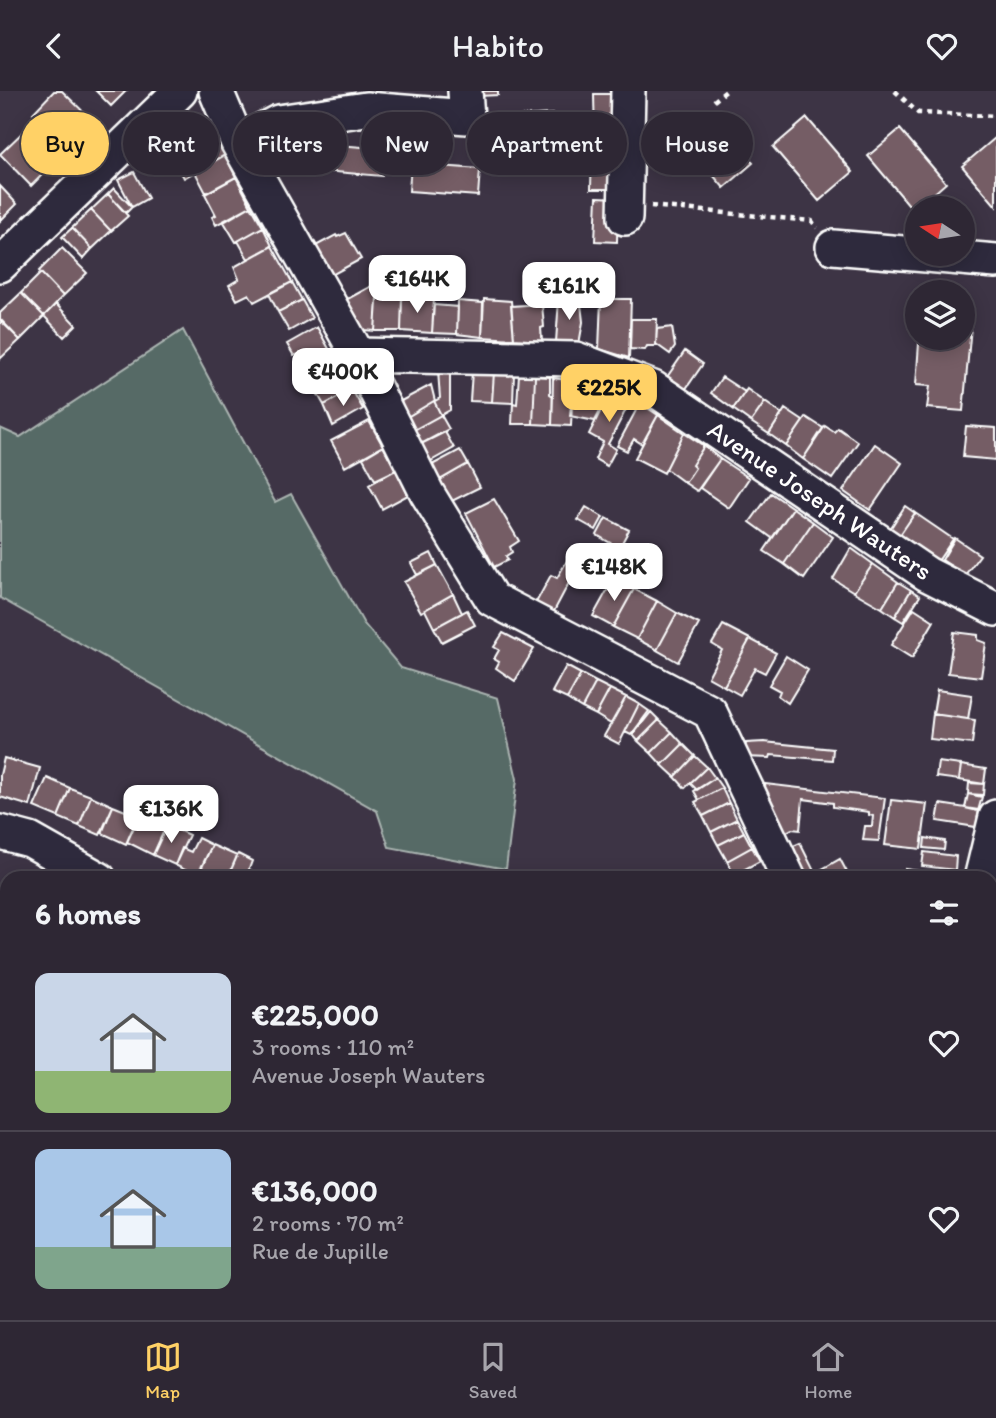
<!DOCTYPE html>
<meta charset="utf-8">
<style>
:root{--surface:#2e2734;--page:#362f3c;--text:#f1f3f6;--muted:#a7a5ac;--line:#49444f;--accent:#ffd166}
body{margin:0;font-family:Itim,sans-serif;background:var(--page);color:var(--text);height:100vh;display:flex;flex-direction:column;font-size:26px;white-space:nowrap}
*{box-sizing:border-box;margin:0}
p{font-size:23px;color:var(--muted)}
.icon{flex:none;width:38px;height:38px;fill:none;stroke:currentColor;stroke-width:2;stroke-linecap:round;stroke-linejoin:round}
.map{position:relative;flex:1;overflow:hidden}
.side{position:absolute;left:0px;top:780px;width:998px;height:450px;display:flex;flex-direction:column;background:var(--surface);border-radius:21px 21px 0 0;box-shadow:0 4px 18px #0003,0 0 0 2px var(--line)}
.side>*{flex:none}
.top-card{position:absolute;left:21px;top:21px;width:956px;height:63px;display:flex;gap:14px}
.needle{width:46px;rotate:282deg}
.buttons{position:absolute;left:905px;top:105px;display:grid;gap:14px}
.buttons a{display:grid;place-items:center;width:70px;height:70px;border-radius:50%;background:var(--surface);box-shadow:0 4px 18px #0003,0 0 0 2px var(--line);font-size:35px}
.price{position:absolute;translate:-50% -60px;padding:0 16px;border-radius:14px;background:#fff;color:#222;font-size:23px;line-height:46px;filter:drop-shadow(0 2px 4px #0008)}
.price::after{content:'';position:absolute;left:50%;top:42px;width:21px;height:16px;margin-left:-10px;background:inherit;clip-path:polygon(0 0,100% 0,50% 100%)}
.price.on{background:var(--accent);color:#111}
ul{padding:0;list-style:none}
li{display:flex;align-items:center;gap:21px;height:175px;padding:0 35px}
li+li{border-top:2px solid var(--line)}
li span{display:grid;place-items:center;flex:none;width:196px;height:140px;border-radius:14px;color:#555}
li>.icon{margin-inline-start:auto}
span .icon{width:84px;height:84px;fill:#fffc;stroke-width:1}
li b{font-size:30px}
h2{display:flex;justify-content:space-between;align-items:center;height:84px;padding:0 35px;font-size:30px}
.tag{padding:0 24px;border-radius:32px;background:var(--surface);box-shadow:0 4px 18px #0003,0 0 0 2px var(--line);font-size:24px;line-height:63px}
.tag.on{background:var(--accent);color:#111}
header{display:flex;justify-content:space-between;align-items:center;height:91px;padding:0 35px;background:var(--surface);font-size:32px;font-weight:600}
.menu{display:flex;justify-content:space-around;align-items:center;height:98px;border-top:2px solid var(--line);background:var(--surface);font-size:19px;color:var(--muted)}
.menu a{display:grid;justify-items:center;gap:4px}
.menu .on{color:var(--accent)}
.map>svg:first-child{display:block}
.green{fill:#576b66;stroke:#abb5b2;stroke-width:2}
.building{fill:#755d65;stroke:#fff;stroke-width:2}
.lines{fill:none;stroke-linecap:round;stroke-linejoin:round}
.minor-casing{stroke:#fff;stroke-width:38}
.path{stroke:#fff;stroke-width:4.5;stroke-dasharray:5 5;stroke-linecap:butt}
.minor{stroke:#2f2a3d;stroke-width:33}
.labels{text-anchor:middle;stroke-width:5;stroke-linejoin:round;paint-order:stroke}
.street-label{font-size:26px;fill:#fff;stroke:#2f2a3d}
</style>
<header><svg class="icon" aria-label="back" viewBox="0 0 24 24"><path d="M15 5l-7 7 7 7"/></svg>Habito<svg class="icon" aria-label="heart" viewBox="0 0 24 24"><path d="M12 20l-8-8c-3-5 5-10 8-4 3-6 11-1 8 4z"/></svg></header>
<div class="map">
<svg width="996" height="1229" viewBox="0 0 996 1229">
<rect width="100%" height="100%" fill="#3d3445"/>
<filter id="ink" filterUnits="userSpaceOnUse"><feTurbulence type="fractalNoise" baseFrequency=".0143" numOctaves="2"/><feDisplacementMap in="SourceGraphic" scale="14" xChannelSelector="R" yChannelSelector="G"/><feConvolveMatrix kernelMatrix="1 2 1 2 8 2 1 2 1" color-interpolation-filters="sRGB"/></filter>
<g filter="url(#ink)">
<path class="green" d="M183 239 275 411 291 403 364 533 401 577 498 607 517 688 506 778 389 756 377 720 0 507V337L20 346Z
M0 939 7 943V1223H436L417 1229H0Z"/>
<path class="building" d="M54 0H62L96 33 71 59 33 22Z
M96 0H126L111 15Z
M478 0H498V4L479 5Z
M594 3H614L615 48 595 49Z
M709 19 753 72 724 97 679 44Z
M552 23 555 64 522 66 520 25Z
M183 26 205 28 214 45 173 67 162 46Z
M807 27 853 81 819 110 773 56Z
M900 38 946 92 914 120 868 65Z
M24 40 55 71 31 95 0 63Z
M214 45 225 64 184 87 173 67Z
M995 47 996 49V115L962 75Z
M315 52 385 58 382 85 313 79Z
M592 56H613L612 98H591Z
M225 64 236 86 206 102 195 81Z
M411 73 480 78 478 105 409 100Z
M134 81 148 107 132 116 118 89Z
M236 86 251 115 216 134 212 126 216 124 205 103Z
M0 95 17 113 0 130Z
M114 97 132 116 126 122 108 103Z
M108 103 128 125 111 140 91 119Z
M597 106 618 107 617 151 595 150Z
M251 115 263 136 236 151 224 131Z
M91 119 111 140 92 158 72 137Z
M263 136 272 155 248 168 238 150Z
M72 137 92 158 83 168 62 146Z
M346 142 361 168 328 186 312 157 336 144 337 146Z
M272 155 292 191 254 211 249 203 237 209 229 194 239 188 234 176Z
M62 157 87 182 63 205 39 180Z
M41 182 63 205 44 225 21 202Z
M292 191 302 209 278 221 269 203Z
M373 194 378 195 375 240 364 239 353 232 342 211Z
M21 202 44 225 20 249 0 229V222Z
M402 206 401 240H375L377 207Z
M402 206 434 207 432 242 401 240Z
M484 208 511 210 514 248 482 246Z
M559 208 571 209 572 213H581L583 231 579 253 556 251Z
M601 208H631L629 267 599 258Z
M302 209 312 227 289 240 278 221Z
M458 210 483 212 482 246 457 243Z
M56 213 76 234 64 246 44 225Z
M542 213 544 236 541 237 542 250 514 248 511 215Z
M434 214 458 216 457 243 432 242Z
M631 228H657L656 255H647L645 259 630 258Z
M2 230 20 249 0 268V232Z
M962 235 971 236 963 320 927 317 930 295 916 294 919 252 934 253 935 247H962Z
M317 236 334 267 311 281 301 262 294 265 287 253Z
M672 236 675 256 670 263 656 253 657 238Z
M685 260 703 273 685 299 667 286Z
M338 275 352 299 324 314 310 290Z
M438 280H450V319L441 324 434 310 407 326 399 311 431 294 435 310 440 307Z
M472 280 494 281 492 311 470 310Z
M494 281 514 282 513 312 492 311Z
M519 283 535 285 533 333H512L513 312 517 313Z
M535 285 550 286V303L553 305 552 334 533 333Z
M722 286 745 301 733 318 711 302Z
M553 287 573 290 571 335 552 334Z
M573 290 611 299 595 330 570 325Z
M747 298 765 311 751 331 733 318Z
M352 299 363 318 333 335 324 314Z
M611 299 631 309 608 353 616 358 607 375 595 368 603 351 589 343Z
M434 310 441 324 414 339 407 326Z
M765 311 782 323 769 343 751 331Z
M640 312 658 324 642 353 634 348 627 360 617 355Z
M785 318 803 330 786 355 769 343Z
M441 324 449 338 421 353 414 339Z
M658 324 684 342 664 382 635 367Z
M806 326 823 337 803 368 786 355Z
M369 330 383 355 345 376 331 350Z
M825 335 834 341 838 337 858 351 832 388 803 368Z
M966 335 996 337V369L963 366Z
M445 341 454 357 431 370 421 353Z
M684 342 704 355 692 374 695 377 685 392 666 378Z
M875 353 902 372 870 419 843 400Z
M383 355 396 379 375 389 363 367Z
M704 355 720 368 697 400 685 392 695 377 692 374Z
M460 359 468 373 440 389 432 374Z
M720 368 749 387 729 417 700 397Z
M468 373 480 396 450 411 440 389Z
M396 379 408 404 382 418 369 394Z
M771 402 793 417 772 447 750 431Z
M494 408 519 450 510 456 512 461 506 465 508 469 494 476 466 422Z
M905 415 915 422 900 444 890 438Z
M586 416 603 426 596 439 578 429Z
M793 417 813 431 784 473 764 460Z
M915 422 953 448 938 470 900 444Z
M606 427 629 439 619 457 597 444Z
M813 431 833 446 804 488 784 473Z
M955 447 980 464 965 484 942 469Z
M851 457 873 473 854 501 833 488Z
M431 462 437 474 417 484 411 472Z
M571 463 581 469 551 526 533 517 551 484 557 487Z
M873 473 898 491 882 517 854 501Z
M437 474 453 503 421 521 404 491Z
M614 487 634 498 613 536 593 525Z
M898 491 911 499 895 526 882 517Z
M634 498 657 510 637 548 613 536Z
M911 499 920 505 903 531 895 526Z
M453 503 462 522 434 537 425 519Z
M657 510 677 522 657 559 637 548Z
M914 517 934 530 912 567 891 554Z
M467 519 475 534 442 551 434 537Z
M677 522 699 533 678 571 657 559Z
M723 534 750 548 724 595 708 586 722 559 712 553Z
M954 541 978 544V549L986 552 981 586 948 582Z
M503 542 534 558 515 590 496 577 499 571 494 568 499 559 494 556Z
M750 548 776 562 765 582 755 577 740 604 724 595Z
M786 565 808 579 788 612 778 605 780 600 769 594Z
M566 575 581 583 567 608 552 601Z
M581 583 596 591 582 617 567 608Z
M596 591 610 598 596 624 582 617Z
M610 598 626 606 611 633 596 624Z
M937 599 972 604 968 628 933 623Z
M626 606 639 613 619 653 604 645Z
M639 613 649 620 631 644 625 641Z
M651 621 659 629 638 650 633 644Z
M933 623 975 629 972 653 930 648Z
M659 629 672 641 651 662 638 650Z
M672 641 683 653 662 674 651 662Z
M764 651 833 658 832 669 771 664 770 667 744 666 746 652Z
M683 653 695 665 675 686 662 674Z
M695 665 707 676 685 697 675 686Z
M4 667 40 677 30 715 0 706V684Z
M938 671 961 674 959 689 936 686Z
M961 674 986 678 984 693 959 689Z
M707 676 715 687 697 699 690 692Z
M47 687 70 697 58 726 34 716Z
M715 687 722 697 699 709 694 700Z
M969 692 984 693 983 704 968 703Z
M765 693 885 707 879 750 863 749 865 735H872L873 725 869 724V721L833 716V712L803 708 800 739 792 738 779 745 763 708Z
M70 697 91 705 79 735 58 726Z
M722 697 729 712 703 725 695 711Z
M968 703 982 706 978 720 965 717Z
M91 705 113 715 100 744 79 735Z
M891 709 927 713 921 758 885 754Z
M729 712 737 728 711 741 703 725Z
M940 713 979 719 976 736 937 730Z
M113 715 138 725 126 753 102 742Z
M141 721 167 733 153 764 127 751Z
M737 728 744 741 718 754 711 741Z
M167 734 189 744 175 774 153 764Z
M744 741 752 756 727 770 718 754Z
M198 747 212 754 197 785 175 774 182 757 191 761Z
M925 747 945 750 944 759 924 757Z
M800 752 815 782 805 788H801L786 758Z
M212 754 237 765 227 788H201L199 783Z
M752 756 760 770 734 784 727 770Z
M924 761 956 765 955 779 922 775Z
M238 763 252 770 249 778 266 788H227Z
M840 768 849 785 845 788H811L810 785Z
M905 778 942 783V788H904Z
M990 850 996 851V861L990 860Z
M990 860 996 861V876L990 875Z
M990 898 996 899V914L990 913Z
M995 933 996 960 992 966 990 939Z
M990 1185 996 1200 990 1201Z
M996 1200V1229H983L981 1223H990V1201Z"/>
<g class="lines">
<g class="minor-casing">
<path id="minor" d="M216 0 238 52 358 264 427 402 492 508 710 621 789 788
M238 52 278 31 366 18 467 26 465 0
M625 127 628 0
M833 156 996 170
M0 174 180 0
M358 264 576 268 653 297 927 483 996 518
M0 741 30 749 99 788
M981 788 996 726
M990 993 996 994
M990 1106 996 1123"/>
</g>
<path class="path" d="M895 0 918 22 996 25
M714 10 726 0
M651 115 812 130 817 137
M624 1223 687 1229
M499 1228 566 1223"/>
<use href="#minor" class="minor"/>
</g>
</g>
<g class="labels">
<g class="street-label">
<text transform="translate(820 409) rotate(34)" y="9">Avenue Joseph Wauters</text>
</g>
</g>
</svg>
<div class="buttons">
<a><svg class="needle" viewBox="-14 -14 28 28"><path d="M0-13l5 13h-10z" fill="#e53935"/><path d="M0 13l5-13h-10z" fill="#a7a5ac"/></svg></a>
<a><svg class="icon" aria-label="layers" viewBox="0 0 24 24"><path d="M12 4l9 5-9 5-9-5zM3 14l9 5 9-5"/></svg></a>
</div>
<b class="price" style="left:417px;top:224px">€164K</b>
<b class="price" style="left:569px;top:231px">€161K</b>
<b class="price" style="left:343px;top:317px">€400K</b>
<b class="price on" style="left:609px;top:333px">€225K</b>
<b class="price" style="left:614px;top:512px">€148K</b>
<b class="price" style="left:171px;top:754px">€136K</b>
<div class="top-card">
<a class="tag on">Buy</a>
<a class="tag">Rent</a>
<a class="tag">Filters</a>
<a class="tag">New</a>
<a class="tag">Apartment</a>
<a class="tag">House</a>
</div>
<section class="side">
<h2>6 homes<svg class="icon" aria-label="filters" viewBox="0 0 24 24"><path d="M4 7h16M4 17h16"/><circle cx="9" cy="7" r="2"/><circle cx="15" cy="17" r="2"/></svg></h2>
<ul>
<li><span style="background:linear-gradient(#c9d6e8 70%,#8fb573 0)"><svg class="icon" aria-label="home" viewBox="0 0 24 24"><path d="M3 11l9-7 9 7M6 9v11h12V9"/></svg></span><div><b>€225,000</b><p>3 rooms · 110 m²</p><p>Avenue Joseph Wauters</p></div><svg class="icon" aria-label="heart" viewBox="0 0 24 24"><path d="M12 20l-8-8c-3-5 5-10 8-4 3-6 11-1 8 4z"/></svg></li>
<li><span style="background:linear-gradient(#a9c7e8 70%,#7fa58c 0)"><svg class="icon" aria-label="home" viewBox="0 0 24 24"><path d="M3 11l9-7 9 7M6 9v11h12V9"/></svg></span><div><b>€136,000</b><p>2 rooms · 70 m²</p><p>Rue de Jupille</p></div><svg class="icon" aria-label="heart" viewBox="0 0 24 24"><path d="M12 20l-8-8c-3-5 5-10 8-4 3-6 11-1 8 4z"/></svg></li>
</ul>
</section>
</div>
<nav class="menu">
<a class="on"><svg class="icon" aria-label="map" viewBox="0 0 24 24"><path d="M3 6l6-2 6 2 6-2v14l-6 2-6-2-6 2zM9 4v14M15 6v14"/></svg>Map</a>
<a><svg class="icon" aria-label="saved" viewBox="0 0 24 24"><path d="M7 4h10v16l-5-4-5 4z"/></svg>Saved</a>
<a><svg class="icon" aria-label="home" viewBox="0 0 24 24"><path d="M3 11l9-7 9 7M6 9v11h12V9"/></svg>Home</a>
</nav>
